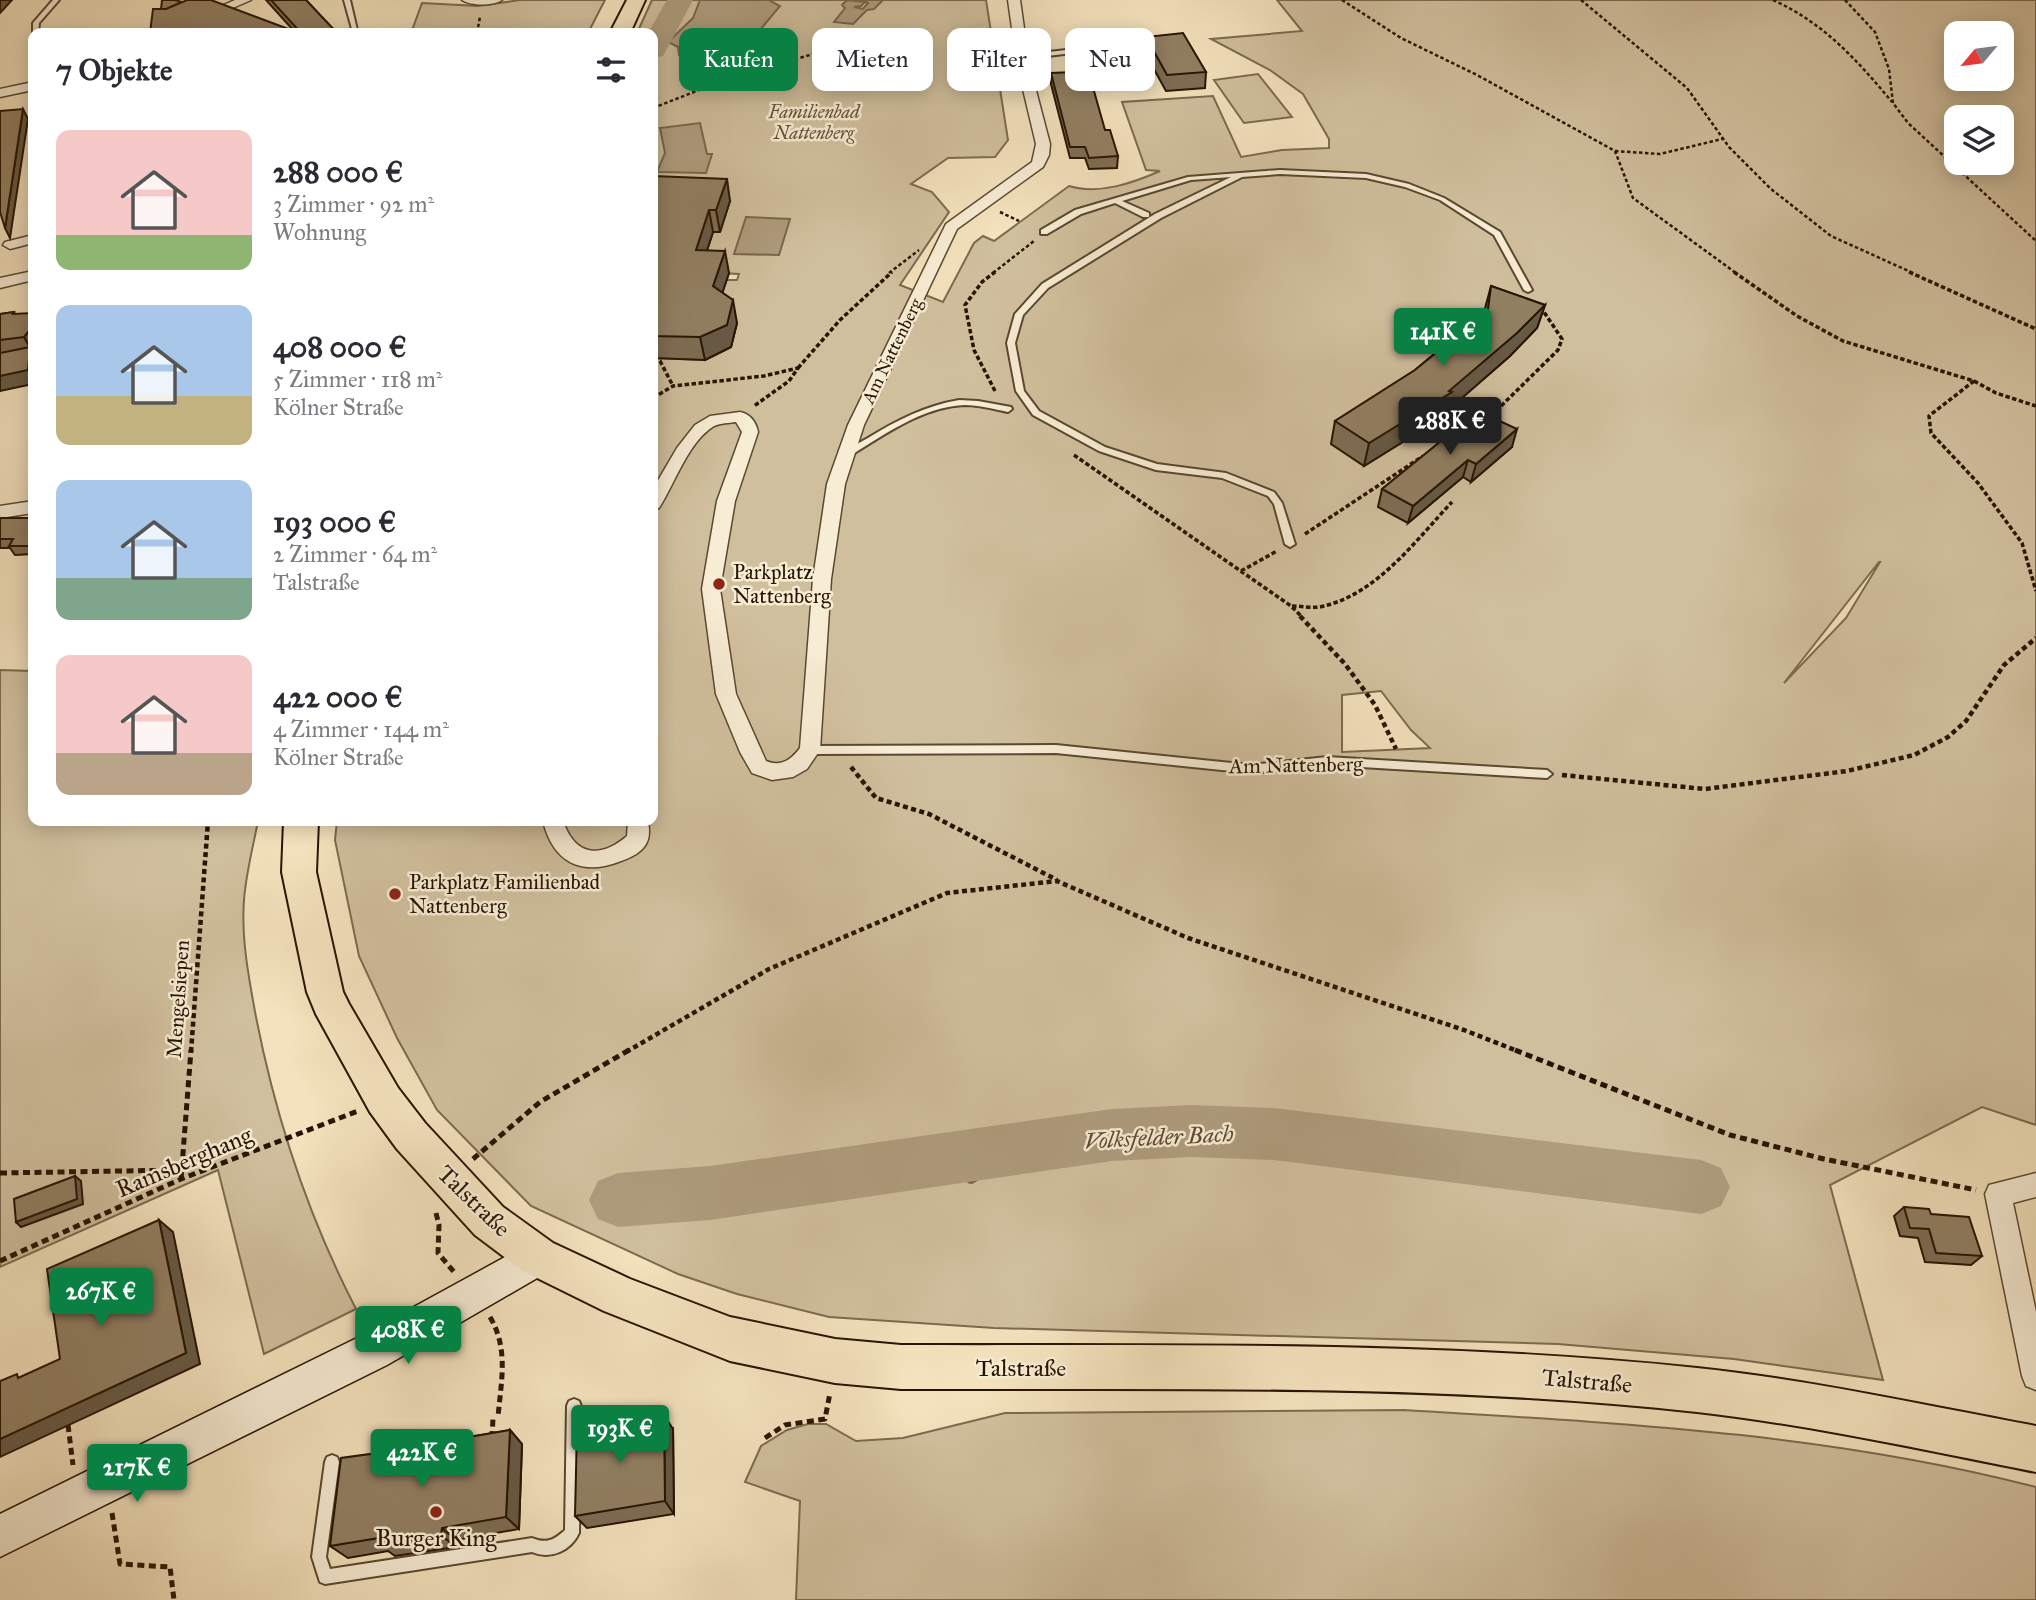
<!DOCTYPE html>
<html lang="de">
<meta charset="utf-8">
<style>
:root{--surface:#fff;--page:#f2f2f3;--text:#2b2b33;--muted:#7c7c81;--accent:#0b8043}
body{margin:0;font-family:"IM FELL Great Primer",serif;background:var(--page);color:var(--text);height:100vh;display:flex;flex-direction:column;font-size:26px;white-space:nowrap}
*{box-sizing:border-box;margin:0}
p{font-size:23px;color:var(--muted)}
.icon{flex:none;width:38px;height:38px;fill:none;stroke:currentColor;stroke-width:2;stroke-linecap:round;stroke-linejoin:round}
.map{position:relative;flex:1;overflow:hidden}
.side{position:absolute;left:28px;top:28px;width:630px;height:798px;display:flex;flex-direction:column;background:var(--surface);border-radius:14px;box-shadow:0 4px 18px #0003}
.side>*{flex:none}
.hud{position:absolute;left:679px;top:28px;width:665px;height:63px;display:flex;gap:14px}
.needle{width:46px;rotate:241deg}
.tools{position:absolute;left:1944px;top:21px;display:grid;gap:14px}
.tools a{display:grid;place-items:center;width:70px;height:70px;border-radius:14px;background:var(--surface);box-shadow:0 4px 18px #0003;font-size:35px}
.price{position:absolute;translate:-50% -60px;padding:0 16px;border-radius:7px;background:var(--accent);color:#fff;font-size:23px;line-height:46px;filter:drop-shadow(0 2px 4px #0008)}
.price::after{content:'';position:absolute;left:50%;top:42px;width:21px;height:16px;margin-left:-10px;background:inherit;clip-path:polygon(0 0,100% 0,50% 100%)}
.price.current{background:#222;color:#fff}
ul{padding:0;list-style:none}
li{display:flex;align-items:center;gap:21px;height:175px;padding:0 28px}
li span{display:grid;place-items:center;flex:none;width:196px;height:140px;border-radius:14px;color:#555}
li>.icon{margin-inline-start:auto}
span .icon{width:84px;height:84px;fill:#fffc;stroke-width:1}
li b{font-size:30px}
h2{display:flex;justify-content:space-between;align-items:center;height:84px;padding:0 28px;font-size:30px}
.chip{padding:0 24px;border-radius:14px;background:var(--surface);box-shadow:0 4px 18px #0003;font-size:24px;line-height:63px}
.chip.current{background:var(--accent);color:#fff}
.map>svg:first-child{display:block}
.green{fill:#d0bf9d;stroke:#7c6a4e;stroke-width:2;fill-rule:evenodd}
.water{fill:#ae9c7d;stroke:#78664b;stroke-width:2}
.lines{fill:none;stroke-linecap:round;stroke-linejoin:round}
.stream{stroke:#78664b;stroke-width:10}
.river{fill:#ae9c7d;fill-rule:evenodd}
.lane-casing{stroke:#5a482f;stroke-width:4}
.street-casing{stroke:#5a482f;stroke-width:3}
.secondary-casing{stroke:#271400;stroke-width:3}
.primary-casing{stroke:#271400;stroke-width:4}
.path-far3{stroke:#271400;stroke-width:2.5;stroke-dasharray:3.5 2.5;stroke-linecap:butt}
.path-far2{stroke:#271400;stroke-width:3.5;stroke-dasharray:4.5 2.5;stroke-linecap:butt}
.path-far1{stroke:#271400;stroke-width:4.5;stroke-dasharray:5 3.5;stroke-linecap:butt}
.path{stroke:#271400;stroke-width:5;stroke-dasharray:7 4.5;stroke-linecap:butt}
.lane{fill:#f7ecd4;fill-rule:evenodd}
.street{fill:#f7ecd4;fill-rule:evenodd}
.secondary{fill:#f7ecd4;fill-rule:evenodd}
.primary{fill:#f3e2bd;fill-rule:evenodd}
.wall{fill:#7d6d54;stroke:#271400;stroke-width:2}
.shaded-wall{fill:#665945;stroke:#271400;stroke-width:2}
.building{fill:#917f62;stroke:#271400;stroke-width:2}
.poi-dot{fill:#8f2418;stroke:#f7ecd4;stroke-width:2.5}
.labels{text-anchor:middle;stroke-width:5;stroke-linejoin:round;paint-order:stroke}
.far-park-label{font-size:18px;font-style:italic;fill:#625037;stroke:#f7ecd4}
.far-street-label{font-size:18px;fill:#271400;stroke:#f7ecd4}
.poi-label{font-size:21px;fill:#271400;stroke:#f7ecd4;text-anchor:start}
.street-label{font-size:21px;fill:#271400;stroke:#f7ecd4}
.water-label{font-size:23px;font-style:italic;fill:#5d4a32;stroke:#f7ecd4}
.near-street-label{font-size:24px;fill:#271400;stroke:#f7ecd4}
.near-poi-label{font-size:24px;fill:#271400;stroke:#f7ecd4}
</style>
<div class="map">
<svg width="2036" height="1600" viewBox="0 0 2036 1600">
<rect width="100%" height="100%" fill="#f3e2bd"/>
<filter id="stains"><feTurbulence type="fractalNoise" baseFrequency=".00286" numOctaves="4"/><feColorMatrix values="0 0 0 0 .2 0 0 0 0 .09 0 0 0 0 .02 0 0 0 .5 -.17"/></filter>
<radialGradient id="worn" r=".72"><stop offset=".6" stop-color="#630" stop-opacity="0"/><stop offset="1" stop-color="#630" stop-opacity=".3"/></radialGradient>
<path class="green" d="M520 0H605L588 33H411L422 3 478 6Z
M652 0H986L1008 140 995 157 948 158 911 184 932 192 949 212 900 285 943 302 974 243 983 236 994 241 1069 186C1099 195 1133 183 1160 171L1146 170 1122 102 1213 96 1241 157 1282 150 1329 148V139L1303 94 1270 70 1211 39 1302 31 1277 0H2036V1125L1982 1107 1830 1185 1883 1380 1734 1359 1558 1344 994 1328 829 1317 737 1294 678 1274 531 1206 437 1110 397 1038 359 956 335 840 337 821H653V358L705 360 715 280H737L739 274 700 272 713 232H720L653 198V33H637ZM1956 33H2002V79H1956ZM1956 117H2002V163H1956ZM1880 562 1846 618 1784 683 1879 562ZM1381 691 1411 730 1430 748 1342 752V695Z
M1258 74 1292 117 1244 123 1214 80Z
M0 670 33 671V821H258C253 847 246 873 244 900 241 938 249 979 256 1017 276 1119 308 1216 356 1309L264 1354 218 1170 0 1267Z
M1404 1410C1618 1423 1828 1433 2036 1487V1600H796L800 1501 745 1482 761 1446 787 1430 808 1424H826L856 1441 903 1438 1005 1413Z"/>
<path class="water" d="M700 0H769L780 6 740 54 722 59 685 61 686 56 679 55 678 47 668 42 693 18Z
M847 0 865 2 861 6 854 7 863 9 868 3 866 2 867 0H883L874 9 867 10 853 24 834 22 845 8 842 5Z
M700 123 707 154H712L706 173 657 172 665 153 660 128Z
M746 217 790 219 779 255 734 254Z"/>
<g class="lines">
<path class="stream" d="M971 1179 1021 1148"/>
<path class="river" d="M667 0H693L663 56 653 58V33H648Z
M1191 1105 1274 1108 1701 1160 1721 1168 1730 1187 1721 1206 1701 1214 1274 1160 1191 1157 1112 1161 710 1220 618 1227 598 1219 589 1200 598 1181 618 1173 710 1166 1112 1109Z"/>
<g class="lane-casing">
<path id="lane" d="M53 0H59L39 23 38 33 33 34V23Z
M344 0H350L357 30 352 29Z
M1155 40 1158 42 1157 43 1022 59 1019 57 1022 55Z
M1280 170 1366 174 1409 184 1444 198 1500 232 1532 290 1528 292 1524 290 1494 235 1440 200 1405 187 1366 178 1280 174 1242 177 1161 218 1048 288 1023 315 1015 343 1024 391 1039 411 1105 447 1157 464 1226 473 1274 492 1282 503 1295 544 1290 547 1285 544 1274 504 1268 496 1222 478 1156 470 1099 451 1033 415 1016 391 1007 343 1015 314 1042 284 1155 214 1231 177 1191 180 1122 201 1149 213V217H1143L1115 203 1081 214 1047 234H1041V230L1075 210 1188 177Z
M959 400 978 401 1011 407 1012 409 1008 412C994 409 979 405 964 405 921 407 883 436 848 457H842L841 455C849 448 859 443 868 438 897 420 925 406 959 400Z
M1056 745 1251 765 1327 757 1547 770 1552 774 1547 778 1327 765 1251 773 1056 753 810 754 805 750 810 746Z
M574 1399 579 1401 581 1406 579 1533C571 1551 550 1560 532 1552L325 1584 320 1582 312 1557 325 1462 327 1457 332 1455 337 1457 339 1462 326 1557 330 1569 532 1538C547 1544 554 1540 565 1530L567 1406 569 1401Z"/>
</g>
<g class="street-casing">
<path id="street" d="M235 0H251L176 33H160Z
M462 0H502C493 6 471 6 462 0Z
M1008 0H1020L1029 64 1050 144 1049 155 1043 167 957 229 864 425 845 484 831 579 820 750 807 769 793 777 772 780 752 773 740 752 716 694 702 589 717 501 742 432 736 422C729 423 721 423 714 426 688 442 675 483 659 508L653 510V489L677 448 695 425 710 416 740 412C750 414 756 422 758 432L735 501 720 589 736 694 766 761C781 767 791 760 800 748L813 579 827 484 848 425 946 224 1032 162 1036 144 1017 64Z
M33 82V90L0 97V89Z
M33 235V243L10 249 3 245 5 242Z
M33 271V280L0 288V278Z
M33 501V513L0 518V506Z
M543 821H563C575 856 600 859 627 836L628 821H648C649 827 650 836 647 842 643 852 630 858 621 861 581 877 553 862 543 821Z
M2036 1173V1197L2013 1203 2036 1312V1390L2026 1386 2022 1376 1985 1194 1989 1185Z"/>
</g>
<g class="secondary-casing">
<path id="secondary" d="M538 1239 551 1244 557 1257 551 1270 387 1365 0 1557V1514L359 1337Z"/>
</g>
<g class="primary-casing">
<path id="primary" d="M627 0H645L630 33H610Z
M284 821H318L316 872 343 992 349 1004 398 1088 425 1123 503 1207 553 1243 630 1279 730 1317 835 1339 901 1345C1166 1346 1433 1340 1697 1368 1811 1380 1924 1405 2036 1426V1472C1924 1450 1811 1425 1697 1412 1433 1383 1166 1390 901 1389L835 1383 730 1361 604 1311 523 1271 475 1235 397 1149 370 1112 316 1014 307 992 282 872Z"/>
</g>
<path class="path-far3" d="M1342 0 1401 38 1477 75 1615 151 1633 198 1736 273
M1581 0 1687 88 1729 147 1771 189 1831 236 1913 273
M1773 0C1824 23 1857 60 1892 102
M1845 0 1875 32 1889 69 1893 103 1908 123 2036 241
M477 33 480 17
M653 108 735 76 810 55 818 51 823 39 839 29
M1615 151 1660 154 1722 139
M1000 212 1019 221
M889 273 919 250
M993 273 1034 241"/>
<path class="path-far2" d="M1734 272 1797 316 1843 341 1974 381 1929 416 1931 433 1978 483 2022 543 2036 591
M1909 272 2036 329
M653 360 660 361 673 386
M798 368 840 320 892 272
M1974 381 1996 393 2036 406
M995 391 974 350 965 305 982 282 995 272
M653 398 673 386 764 376 798 368 789 381 754 406
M1484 418 1496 411 1558 350 1562 339 1540 306
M1074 455 1291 606 1302 617
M1305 534 1423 456
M1241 571 1277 551
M1292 606C1303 606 1314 609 1324 606 1378 593 1416 540 1452 502"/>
<path class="path-far1" d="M1300 616 1345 664 1375 705 1396 749
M851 767 876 798 929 814 1057 880
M1562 775 1705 789 1847 771 1914 755 1948 737 1966 721 2004 665 2036 638
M191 1052 208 821
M626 1052 769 969 947 893 1057 881 1188 938 1464 1030 1520 1052"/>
<path class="path" d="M1515 1050 1730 1135 1824 1159 1976 1190
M473 1159 540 1102 629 1050
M0 1173 182 1170
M181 1179 191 1050
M436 1213 439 1225 438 1253 454 1272
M0 1261 181 1179 358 1111
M490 1317C509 1349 501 1382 498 1417
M68 1425 73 1465
M492 1438 493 1418
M765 1438 785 1425 825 1419 830 1393
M112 1513 120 1564 170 1567 174 1600"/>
<use href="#lane" class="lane"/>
<use href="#street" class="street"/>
<use href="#secondary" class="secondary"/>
<use href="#primary" class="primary"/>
</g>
<path class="wall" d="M266 0H306L337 33H294V31Z
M1146 37 1206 72 1205 88 1166 91 1145 53Z
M1051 73 1078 84 1105 130 1118 156 1117 168 1089 169 1085 158H1070L1051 84Z
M653 176 730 201 720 232H713L707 250 729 273 722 293 737 323 731 347 705 360 653 358Z
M1491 286 1545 305 1537 328 1510 356 1448 410 1446 415 1364 466 1331 444 1335 421 1415 370 1484 312Z
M14 312 33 349 0 391V314Z
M1478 411 1512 447 1471 482 1463 477 1408 523 1378 507 1382 489Z
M0 518H33V554L15 555 10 548H0Z
M1904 1207 1931 1214 1982 1256 1971 1265 1925 1262 1918 1238 1900 1236 1894 1216Z
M673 1429 674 1514 587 1528 575 1516Z
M510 1430 522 1444 519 1529 456 1540V1547L395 1556 388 1551 348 1558 330 1546 414 1448 451 1432 458 1439Z"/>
<path class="shaded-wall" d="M0 0H12L0 13Z
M212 30 214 33H185Z
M291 30 292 33H262Z
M23 109 28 119 10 238 5 228Z
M727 179 730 201 720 232 716 210Z
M709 210 713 232 700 272 696 250Z
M725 251 729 273 717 309 713 286Z
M733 300 737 323 731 347 705 360 700 337Z
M1545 305 1537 328 1510 356 1448 410 1446 415 1364 466 1369 443Z
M33 326V349L32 351 24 337Z
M30 347 33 353V384L0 391V376Z
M1517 429 1512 447 1471 482 1476 464Z
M1468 460 1463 477 1408 523 1413 506Z
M75 1176 81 1181 83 1204 21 1227 16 1222Z
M159 1220 173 1232 200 1364 0 1457V1439L186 1353Z
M664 1415 673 1429 674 1514 665 1501Z
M510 1430 522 1444 519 1529 506 1517Z
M451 1432 465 1446 451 1440Z
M442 1528 456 1540V1547L441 1535Z"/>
<path class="building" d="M162 0H175L182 2 166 9H161Z
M187 0H211L291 30 262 33H212V30L185 33H150L153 9H166Z
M271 0H306L337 33H301Z
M1183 33 1206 72 1167 75 1146 37Z
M1074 72 1078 84H1092L1105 130H1110L1118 156 1089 158 1085 147H1070L1051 73Z
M23 109 5 228 0 212V111Z
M653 176 727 179 716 210H709L696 250 725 251 713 286 733 300 727 325 700 337 653 336Z
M1491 286 1545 305 1517 333 1449 391 1452 392 1369 443 1335 421 1415 370 1477 319 1488 309Z
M14 312 13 314 33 313V326L24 337 0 340V314Z
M30 347 28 370 0 376V353Z
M1478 411 1517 429 1476 464 1468 460 1413 506 1382 489Z
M0 518H33V546H9L13 539H0Z
M75 1176 77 1199 16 1222 14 1199Z
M1904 1207 1929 1209 1931 1214 1969 1217 1982 1256 1936 1253 1929 1229 1910 1228Z
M159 1220 186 1353 0 1439V1381L17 1374 18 1378 60 1359 47 1269Z
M664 1415 665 1501 575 1516 577 1427Z
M510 1430 506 1517 442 1528 441 1535 379 1545V1538L330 1546 341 1458 414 1448 415 1438 451 1432V1440Z"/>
<g class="poi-dot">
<circle cx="719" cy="584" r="7"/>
<circle cx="395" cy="894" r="7"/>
<circle cx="436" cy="1512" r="7"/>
</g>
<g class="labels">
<g class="far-park-label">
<text x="814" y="118">Familienbad<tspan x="814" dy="21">Nattenberg</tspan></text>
</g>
<g class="far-street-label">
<text transform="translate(892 351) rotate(-64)" y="6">Am Nattenberg</text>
</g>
<g class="poi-label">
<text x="733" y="579">Parkplatz<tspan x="733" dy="24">Nattenberg</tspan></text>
<text x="409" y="889">Parkplatz Familienbad<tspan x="409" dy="24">Nattenberg</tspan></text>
</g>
<g class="street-label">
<text transform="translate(1296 765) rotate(-1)" y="7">Am Nattenberg</text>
<text transform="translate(178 999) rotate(-86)" y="7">Mengelsiepen</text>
</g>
<g class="water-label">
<text transform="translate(1159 1137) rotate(-3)" y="8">Volksfelder Bach</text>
</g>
<g class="near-street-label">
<text transform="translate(184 1162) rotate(-23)" y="8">Ramsberghang</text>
<text transform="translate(474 1201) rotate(44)" y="8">Talstraße</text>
<text x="1021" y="1376">Talstraße</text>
<text transform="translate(1587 1381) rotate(5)" y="8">Talstraße</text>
</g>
<g class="near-poi-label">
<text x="436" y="1546">Burger King</text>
</g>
</g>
<rect width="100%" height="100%" filter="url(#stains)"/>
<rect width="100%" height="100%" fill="url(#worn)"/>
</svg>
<div class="tools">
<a><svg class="needle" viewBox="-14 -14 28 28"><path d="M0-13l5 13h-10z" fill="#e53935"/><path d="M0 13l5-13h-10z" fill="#7c7c81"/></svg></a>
<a><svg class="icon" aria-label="layers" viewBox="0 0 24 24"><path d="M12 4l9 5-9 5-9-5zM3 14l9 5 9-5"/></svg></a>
</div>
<b class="price" style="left:1443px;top:368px">141K €</b>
<b class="price current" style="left:1450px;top:457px">288K €</b>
<b class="price" style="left:101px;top:1328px">267K €</b>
<b class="price" style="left:408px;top:1366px">408K €</b>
<b class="price" style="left:620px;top:1465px">193K €</b>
<b class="price" style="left:422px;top:1489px">422K €</b>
<b class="price" style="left:137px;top:1504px">217K €</b>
<div class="hud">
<a class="chip current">Kaufen</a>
<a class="chip">Mieten</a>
<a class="chip">Filter</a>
<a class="chip">Neu</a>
</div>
<section class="side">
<h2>7 Objekte<svg class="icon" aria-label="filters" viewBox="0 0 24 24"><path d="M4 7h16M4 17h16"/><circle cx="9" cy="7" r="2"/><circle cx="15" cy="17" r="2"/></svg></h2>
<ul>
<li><span style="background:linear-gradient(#f6c9c9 75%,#8fb573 0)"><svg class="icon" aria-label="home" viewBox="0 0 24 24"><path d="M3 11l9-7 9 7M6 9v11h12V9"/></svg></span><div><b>288 000 €</b><p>3 Zimmer · 92 m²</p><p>Wohnung</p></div></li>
<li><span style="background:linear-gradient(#a9c7e8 65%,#c2b280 0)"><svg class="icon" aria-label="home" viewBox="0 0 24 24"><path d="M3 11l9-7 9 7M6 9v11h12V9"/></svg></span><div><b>408 000 €</b><p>5 Zimmer · 118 m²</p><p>Kölner Straße</p></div></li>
<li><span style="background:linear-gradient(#a9c7e8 70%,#7fa58c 0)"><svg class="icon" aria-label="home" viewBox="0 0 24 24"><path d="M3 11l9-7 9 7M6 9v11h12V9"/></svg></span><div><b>193 000 €</b><p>2 Zimmer · 64 m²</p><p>Talstraße</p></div></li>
<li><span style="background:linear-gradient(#f6c9c9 70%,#b9a48a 0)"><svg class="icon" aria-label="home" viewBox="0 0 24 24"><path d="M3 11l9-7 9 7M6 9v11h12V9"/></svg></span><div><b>422 000 €</b><p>4 Zimmer · 144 m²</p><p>Kölner Straße</p></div></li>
</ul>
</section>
</div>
